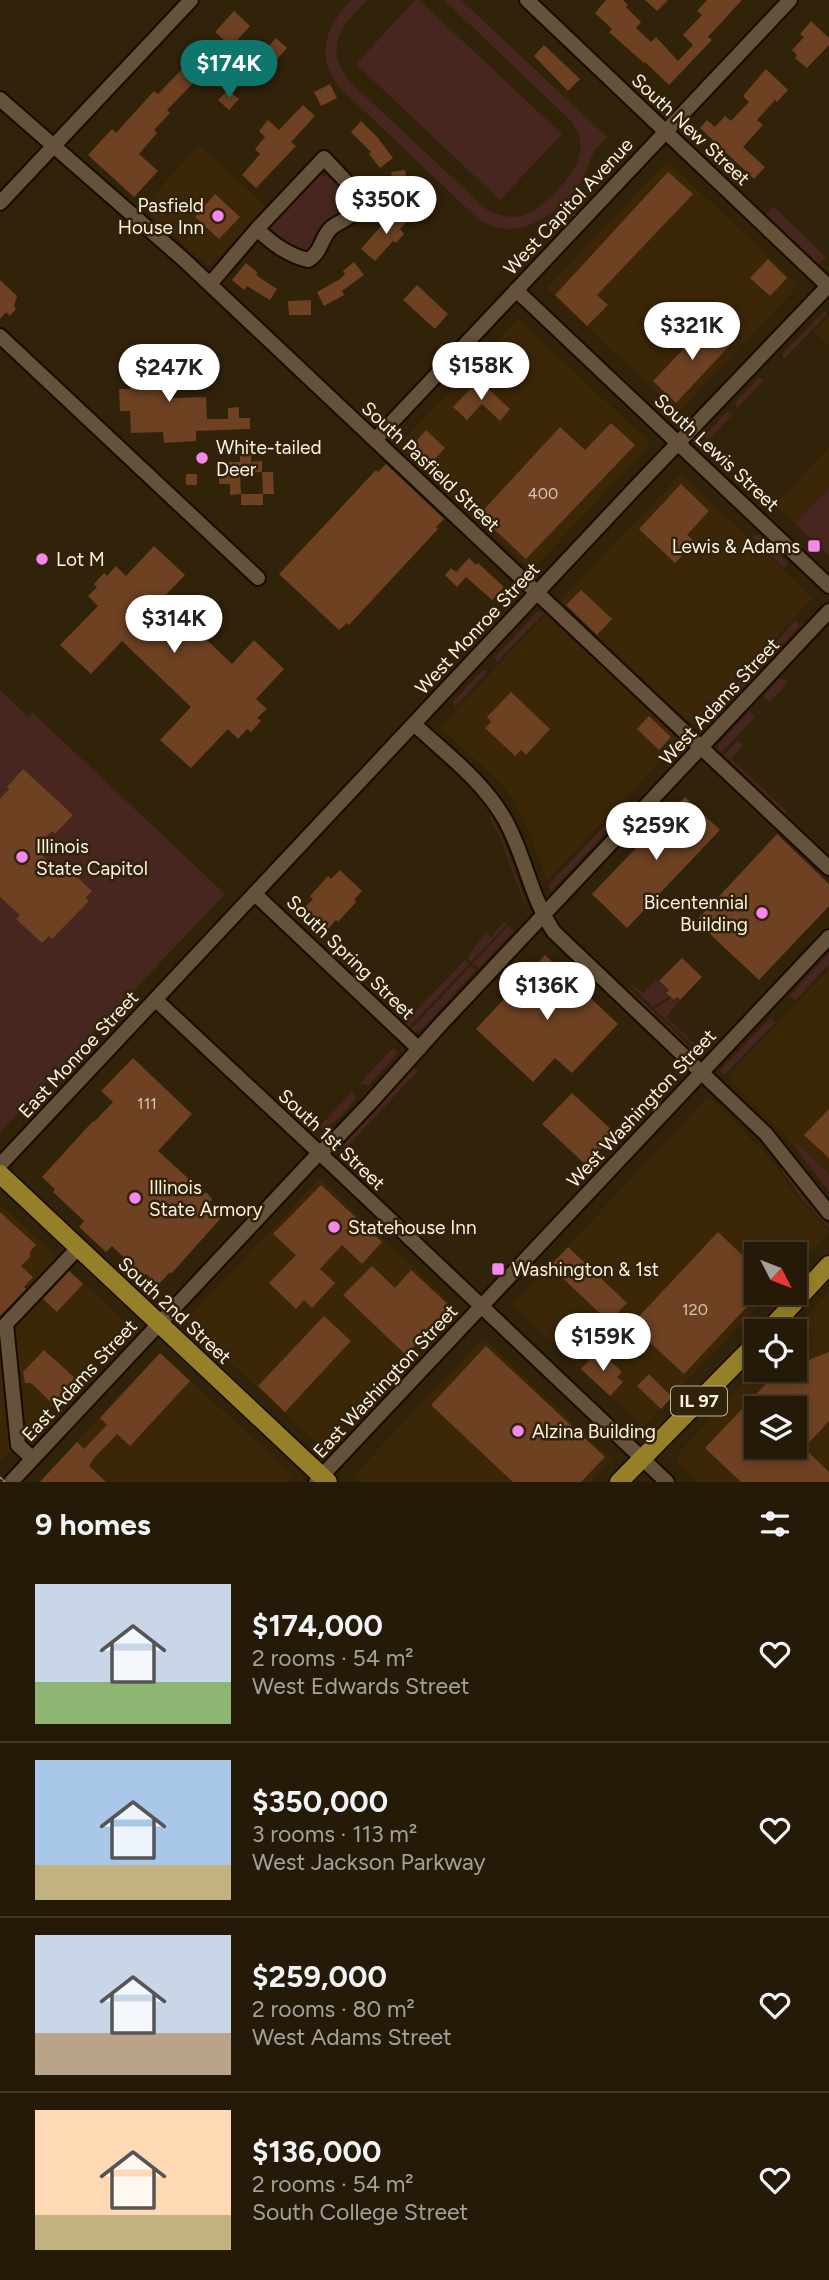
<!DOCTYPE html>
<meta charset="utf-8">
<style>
:root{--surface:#251a08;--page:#312716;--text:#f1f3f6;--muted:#a3a19c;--line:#423829;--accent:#0f766e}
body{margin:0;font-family:Figtree,sans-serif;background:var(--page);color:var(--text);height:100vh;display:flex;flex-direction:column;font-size:26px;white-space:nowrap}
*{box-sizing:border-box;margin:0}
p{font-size:23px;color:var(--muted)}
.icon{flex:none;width:38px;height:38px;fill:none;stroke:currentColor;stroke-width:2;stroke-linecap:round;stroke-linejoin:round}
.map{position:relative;height:1482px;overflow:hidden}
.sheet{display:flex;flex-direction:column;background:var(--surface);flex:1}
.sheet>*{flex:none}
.needle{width:46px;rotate:132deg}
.tools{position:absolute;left:744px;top:1242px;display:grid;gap:14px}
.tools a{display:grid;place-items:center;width:63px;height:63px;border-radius:0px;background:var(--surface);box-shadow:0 4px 10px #0003,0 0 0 2px var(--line);font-size:35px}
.price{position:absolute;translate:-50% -60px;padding:0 16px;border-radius:24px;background:#fff;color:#222;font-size:23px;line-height:46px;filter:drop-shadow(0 2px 4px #0008)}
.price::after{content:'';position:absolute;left:50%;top:42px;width:21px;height:16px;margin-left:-10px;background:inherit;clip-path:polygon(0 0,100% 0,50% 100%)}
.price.on{background:var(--accent);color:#fff}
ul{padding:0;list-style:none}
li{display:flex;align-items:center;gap:21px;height:175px;padding:0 35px}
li+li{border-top:2px solid var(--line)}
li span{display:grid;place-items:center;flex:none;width:196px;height:140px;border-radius:0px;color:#555}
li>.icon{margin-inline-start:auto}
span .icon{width:84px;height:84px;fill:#fffc;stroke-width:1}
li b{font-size:30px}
h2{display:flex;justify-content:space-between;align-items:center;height:84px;padding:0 35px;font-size:30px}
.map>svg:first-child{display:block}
.built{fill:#3b2707;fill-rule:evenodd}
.green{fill:#47261f}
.building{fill:#6d4122;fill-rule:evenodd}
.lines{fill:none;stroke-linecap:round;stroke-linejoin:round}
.minor-casing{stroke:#190b00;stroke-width:18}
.major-casing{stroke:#190b00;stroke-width:21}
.minor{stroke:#64523a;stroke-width:14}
.major{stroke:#957f29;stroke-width:18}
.rail-casing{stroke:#928571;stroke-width:6}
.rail{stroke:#31220a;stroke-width:3.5;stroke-dasharray:10;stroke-linecap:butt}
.poi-dot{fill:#f688ed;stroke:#31220a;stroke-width:2.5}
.labels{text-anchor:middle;stroke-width:5;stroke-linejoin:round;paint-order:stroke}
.number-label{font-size:16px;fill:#d8c6b3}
.shield{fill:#31220a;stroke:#bfb4a2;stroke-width:2}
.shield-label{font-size:18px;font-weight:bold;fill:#fcf2e3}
.street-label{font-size:19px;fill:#fcf2e3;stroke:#31220a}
.poi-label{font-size:19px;fill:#fcf2e3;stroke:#31220a;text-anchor:start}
</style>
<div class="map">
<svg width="829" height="1482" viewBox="0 0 829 1482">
<rect width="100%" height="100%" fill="#31220a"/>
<path class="built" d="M199 145 266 206 211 266 205 263 142 208Z
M667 161 799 285 678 413 547 288Z
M829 316V346L814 331Z
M518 319 651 444 531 571 398 446Z
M829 447V556L775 505Z
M681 474 813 598 693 726 560 600Z
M546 614 680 740 547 881 530 834 511 797 501 783 440 727Z
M829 969V1192L784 1134 727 1077Z
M709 1096 770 1158 793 1192 829 1232 795 1268 794 1255H756V1293H771L643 1427 512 1305Z
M320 1178 453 1305 321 1446 188 1324 187 1319Z
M0 1204 128 1324 2 1460 0 1458Z
M829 1292V1482H697L678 1464 676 1456 756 1369 794 1370V1332H791ZM756 1409H794V1447H756Z
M483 1338 612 1460 591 1482H359L353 1476Z
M160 1352 294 1477 290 1482H39Z"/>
<path class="green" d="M351 0H367C342 26 323 46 349 81L486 209C518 226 535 213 557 190 578 169 592 144 568 118L444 0H461L607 137C603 142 596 148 593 154 588 162 588 171 583 179 559 213 517 247 477 218L341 89C314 57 325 28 351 0Z
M415 0H419L562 134 500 200 356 64Z
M318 174C334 178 353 189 350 208L312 248 302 253C290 246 269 240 271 224Z
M774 207 826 257 819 264 766 215Z
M825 311 828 313 784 359 782 354Z
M758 378 764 380 737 409 735 403Z
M727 412 733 414 708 440 704 436Z
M829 488V555L795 524Z
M756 535H759L788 563 784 568 752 537Z
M542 611 544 613 497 662 495 657 537 612Z
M796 620 800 626 756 672 751 669Z
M483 670 488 671 455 707 453 702Z
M743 676 747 682 726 704 721 700Z
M780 678 789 681 770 702 763 696Z
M0 690 28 717 32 712 225 894 0 1132Z
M749 711 755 717 722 752 718 748V745Z
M738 740 743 745 731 759 787 812 785 813 724 755Z
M491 816 506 846 526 903 525 905 500 837 489 817Z
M611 818 616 822 551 891 549 885Z
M504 922 506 925 471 962 467 958 486 932 491 937Z
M508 926 514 931 479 968 473 963Z
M829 953V964L795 1001 790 995Z
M465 960 469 964 409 1027 406 1025 407 1020Z
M471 966 476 970 423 1028 415 1032 411 1029Z
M656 980 668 990 666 993 669 996 653 1007 632 987 633 985 643 993Z
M630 989 694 1050 686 1045 630 992Z
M671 998 674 1001 677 998 680 1001 666 1017 698 1047 696 1048 654 1009Z
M770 1018 776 1022 724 1075 720 1071Z
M393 1048 398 1053 368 1086 360 1083Z
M414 1068 418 1071 345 1149 343 1147 348 1139Z
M352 1092 356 1097C349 1109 336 1122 323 1130L320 1126Z
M796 1143 829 1174V1192L794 1145Z
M782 1167 806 1200 829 1225V1228L802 1200 780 1168Z"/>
<path class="building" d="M606 0H623L628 5 626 7 641 22 636 28 651 42 656 37 678 61 693 45 683 35 702 15 697 11 707 0H742L708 37 712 40 669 85 645 62 644 63 609 32 612 29 595 13Z
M645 0H668L657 11Z
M234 11 250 26 231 47 215 32Z
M811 21 829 38V45L807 68 795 58 797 55 792 50 804 37 800 34Z
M276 38 287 48 271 66 260 56Z
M197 45 222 68 210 82 202 74 167 110 170 113 154 130 157 133 139 154 158 171 134 197 88 155 112 129 116 133 154 91 158 94 189 62 184 58Z
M544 45 580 79 568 91 534 56Z
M766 69 788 90 777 102 775 100 757 120 763 125 743 147 765 167 754 179 700 128 707 120 715 127 725 116 731 121 749 102 743 96Z
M330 84 337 98 321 106 314 92Z
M228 90 239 99 229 110 218 100Z
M303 105 315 116 291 142 296 146 256 188 242 175 260 154 255 149 265 137 259 131 268 120 279 130Z
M361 121 378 138 393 158 380 168 369 154 371 152 351 132Z
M405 170 408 187 394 190 391 172Z
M668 172 693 194 597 295 608 305 587 326 555 295Z
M215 194 240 217 219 239 195 217Z
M396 209 408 220 400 229 404 234 396 243 393 241 375 261 361 249Z
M768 259 787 278 770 296 750 278Z
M354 262 364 275 342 291 344 295 324 306 317 292 340 279 345 274 343 271Z
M246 263 258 273 256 275 277 289 270 300 247 286 244 290 232 280Z
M0 280 17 296 14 306 16 309 10 316 6 312 0 319Z
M417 285 448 314 435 329 403 300Z
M311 300V315H289L288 301Z
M709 322 732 343 676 403 653 381Z
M161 344H172L173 398 206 397 207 419H228V408L239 407V418H250V429L196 431V441L164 443 163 432 131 433 130 411H120L119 389H130L129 367H140L139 356 161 355ZM161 366 162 388 140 389V367Z
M479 380 510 409 500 421 482 404 467 420 453 407Z
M611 423 635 445 526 559 479 515 560 427 585 450Z
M426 430 445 448 430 464 411 447Z
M240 451H251V462L262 461V472H273L274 494H263V505H241V494L230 495V484H219V473H229V462H240ZM262 472 263 494H241L240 473Z
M386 464 444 519 436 527 438 529 349 625 347 623 339 630 279 574 376 470 378 472Z
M186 474H197V485H186Z
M681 484 709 511 687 535 695 542 675 563 639 529Z
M154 546 185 575 163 598 232 664 254 640 284 669 256 699 267 709 257 718 261 721 251 732 247 729 238 739 228 729 191 768 160 740 191 707 122 641 91 674 60 645 98 606 88 596 97 587 94 584 104 573 107 576 116 566 126 576Z
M469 558 476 565 478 563 504 587 492 600 466 577 457 587 445 575 451 568 456 572Z
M581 590 612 619 597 635 566 605Z
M511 692 550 729 526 755 521 750 515 756 485 728 491 722 487 717Z
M649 716 671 737 659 750 637 729Z
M23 769 73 815 55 834 52 831 35 849 60 872 65 866 92 891 85 898 89 901 52 939 49 936 42 943 16 919 20 915 0 897V799L9 789 7 787Z
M685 797 720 830 627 928 592 894Z
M777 834 829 884V906L759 980 696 921Z
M340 870 362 891 354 900 356 902 338 922 336 920 327 930 304 908 313 899 310 896 328 876 331 879Z
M545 955 618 1024 572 1073 555 1058 533 1082 476 1029Z
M682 958 702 977 680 1000 677 997 674 1000 666 993 669 990 659 981Z
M133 1058 192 1114 158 1151 190 1180 187 1183 202 1196 206 1192 212 1199 208 1206 221 1218 171 1274 170 1272 158 1285 146 1274 143 1276 112 1246 106 1252 79 1227 84 1221 53 1192 55 1189 42 1177 93 1121 94 1122 113 1102 101 1091Z
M572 1093 615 1133 586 1165 542 1124Z
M829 1109V1158L804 1135Z
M321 1185 382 1242 362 1264 342 1245 320 1269 335 1283 312 1308 304 1300 296 1309 269 1283 296 1255 273 1234Z
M0 1212 36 1245 30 1251V1257L21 1266 33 1277 24 1287 26 1289 0 1316Z
M718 1232 756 1268V1297L684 1374 631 1325Z
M568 1247 627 1303 609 1322 550 1266Z
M372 1266 395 1288 411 1270 451 1307 406 1355 343 1295Z
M69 1271 83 1284 57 1312 43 1299Z
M324 1316 351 1341 285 1412 258 1386Z
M486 1346 605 1457 581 1482H513L431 1405Z
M44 1350 76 1379 53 1404 31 1383H25L23 1372Z
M599 1350 622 1372 617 1377 623 1382 610 1396 581 1369Z
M829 1352V1421L804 1448 829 1472V1482H741L705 1448 778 1371 785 1377 794 1370 798 1364ZM756 1409H794V1447H756Z
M160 1353 190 1381 130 1446 117 1434 94 1458 89 1466 106 1482H40L77 1442 84 1449 107 1425 100 1418Z
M649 1374 672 1397 661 1409 637 1386Z"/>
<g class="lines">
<g class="minor-casing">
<path id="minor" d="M527 0 828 286
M0 99 183 259 829 868
M0 203 191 0
M210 284 257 229 324 158 356 192C359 199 358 207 353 213 348 220 337 222 330 229 321 239 321 253 308 260 287 255 272 243 257 229
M516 290 829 586
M0 336 258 578
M375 440 790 0
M414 724C445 753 482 780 504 818 525 854 530 897 554 932L766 1134 829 1213
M255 894 419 1049
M156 1000 343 1175 667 1482
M0 1165 636 487 829 285
M32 1458 18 1445 6 1324 78 1248
M11 1482 319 1153 334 1141 371 1102 440 1025 829 611
M316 1482 829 937"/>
</g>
<g class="major-casing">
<path id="major" d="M0 1174 328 1482
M767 1332 829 1265
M619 1482 756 1343"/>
</g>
<use href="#minor" class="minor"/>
<use href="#major" class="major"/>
<g class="rail-casing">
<path id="rail" d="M0 1480 2 1482"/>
</g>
<use href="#rail" class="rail"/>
</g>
<g class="poi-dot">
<circle cx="218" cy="216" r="7"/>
<circle cx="202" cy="458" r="7"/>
<rect x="807" y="539" width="14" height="14" rx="3.5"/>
<circle cx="42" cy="559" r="7"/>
<circle cx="22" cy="857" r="7"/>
<circle cx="762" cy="913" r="7"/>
<circle cx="135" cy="1198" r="7"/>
<circle cx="334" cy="1227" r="7"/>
<rect x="491" y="1262" width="14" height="14" rx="3.5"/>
<circle cx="518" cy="1431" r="7"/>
</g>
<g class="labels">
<g class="number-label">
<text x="543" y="499">400</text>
<text x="147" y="1109">111</text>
<text x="695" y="1315">120</text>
</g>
<rect class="shield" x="671" y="1386.5" width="56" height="29" rx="5"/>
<g class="shield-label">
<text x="699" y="1407">IL 97</text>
</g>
<g class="street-label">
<text transform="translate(691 129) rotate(43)" y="7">South New Street</text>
<text transform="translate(568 206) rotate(-47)" y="7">West Capitol Avenue</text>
<text transform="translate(717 452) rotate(43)" y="7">South Lewis Street</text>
<text transform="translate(431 466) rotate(43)" y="7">South Pasfield Street</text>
<text transform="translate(477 628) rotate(-47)" y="7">West Monroe Street</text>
<text transform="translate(719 701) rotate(-47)" y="7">West Adams Street</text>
<text transform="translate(351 957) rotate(44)" y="7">South Spring Street</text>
<text transform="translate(78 1054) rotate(-47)" y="7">East Monroe Street</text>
<text transform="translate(641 1108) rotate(-47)" y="7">West Washington Street</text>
<text transform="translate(332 1139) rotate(43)" y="7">South 1st Street</text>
<text transform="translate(175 1310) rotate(43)" y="7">South 2nd Street</text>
<text transform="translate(79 1380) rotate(-47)" y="7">East Adams Street</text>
<text transform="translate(385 1381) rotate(-47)" y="7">East Washington Street</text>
</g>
<g class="poi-label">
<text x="204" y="212" text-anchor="end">Pasfield<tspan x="204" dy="22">House Inn</tspan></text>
<text x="216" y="454">White-tailed<tspan x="216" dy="22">Deer</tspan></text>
<text x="800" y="553" text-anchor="end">Lewis &amp; Adams</text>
<text x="56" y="566">Lot M</text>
<text x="36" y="853">Illinois<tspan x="36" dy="22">State Capitol</tspan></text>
<text x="748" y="909" text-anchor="end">Bicentennial<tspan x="748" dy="22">Building</tspan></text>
<text x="149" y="1194">Illinois<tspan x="149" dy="22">State Armory</tspan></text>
<text x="348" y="1234">Statehouse Inn</text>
<text x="512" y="1276">Washington &amp; 1st</text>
<text x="532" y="1438">Alzina Building</text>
</g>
</g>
</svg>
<div class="tools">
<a><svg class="needle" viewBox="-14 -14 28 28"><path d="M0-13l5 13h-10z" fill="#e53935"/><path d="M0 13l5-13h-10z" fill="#a3a19c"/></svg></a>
<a><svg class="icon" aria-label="locate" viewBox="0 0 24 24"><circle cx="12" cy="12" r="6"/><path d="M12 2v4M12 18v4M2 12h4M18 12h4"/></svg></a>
<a><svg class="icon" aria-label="layers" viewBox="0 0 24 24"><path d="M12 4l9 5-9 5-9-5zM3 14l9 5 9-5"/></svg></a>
</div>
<b class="price on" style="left:229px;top:100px">$174K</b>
<b class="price" style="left:386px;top:236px">$350K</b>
<b class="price" style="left:692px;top:362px">$321K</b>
<b class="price" style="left:481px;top:402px">$158K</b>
<b class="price" style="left:169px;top:404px">$247K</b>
<b class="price" style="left:174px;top:655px">$314K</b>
<b class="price" style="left:656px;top:862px">$259K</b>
<b class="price" style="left:547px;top:1022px">$136K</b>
<b class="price" style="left:603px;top:1373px">$159K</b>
</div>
<section class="sheet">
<h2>9 homes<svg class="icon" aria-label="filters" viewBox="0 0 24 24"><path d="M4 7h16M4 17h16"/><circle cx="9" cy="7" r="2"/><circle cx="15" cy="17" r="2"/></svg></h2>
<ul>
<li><span style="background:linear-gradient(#c9d6e8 70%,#8fb573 0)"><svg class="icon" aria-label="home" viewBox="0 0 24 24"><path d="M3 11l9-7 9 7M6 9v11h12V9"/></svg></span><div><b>$174,000</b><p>2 rooms · 54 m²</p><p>West Edwards Street</p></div><svg class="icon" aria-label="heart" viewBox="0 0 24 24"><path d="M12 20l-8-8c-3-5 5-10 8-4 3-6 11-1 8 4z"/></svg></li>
<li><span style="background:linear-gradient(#a9c7e8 75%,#c2b280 0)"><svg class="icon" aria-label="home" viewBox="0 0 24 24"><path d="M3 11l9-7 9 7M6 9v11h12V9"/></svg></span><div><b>$350,000</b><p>3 rooms · 113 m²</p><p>West Jackson Parkway</p></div><svg class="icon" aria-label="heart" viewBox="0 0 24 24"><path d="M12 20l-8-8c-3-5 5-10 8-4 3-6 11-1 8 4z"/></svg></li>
<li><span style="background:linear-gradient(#c9d6e8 70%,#b9a48a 0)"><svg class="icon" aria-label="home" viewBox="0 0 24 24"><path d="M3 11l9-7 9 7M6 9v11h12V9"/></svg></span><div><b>$259,000</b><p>2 rooms · 80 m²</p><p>West Adams Street</p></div><svg class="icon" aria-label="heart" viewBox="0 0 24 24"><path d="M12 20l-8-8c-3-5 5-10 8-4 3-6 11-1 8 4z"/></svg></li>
<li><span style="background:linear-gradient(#ffd9b3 75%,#c2b280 0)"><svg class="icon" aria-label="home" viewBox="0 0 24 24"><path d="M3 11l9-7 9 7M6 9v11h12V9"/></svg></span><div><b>$136,000</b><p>2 rooms · 54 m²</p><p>South College Street</p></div><svg class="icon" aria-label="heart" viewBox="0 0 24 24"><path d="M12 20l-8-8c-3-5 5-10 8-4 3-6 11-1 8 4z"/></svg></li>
</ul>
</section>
